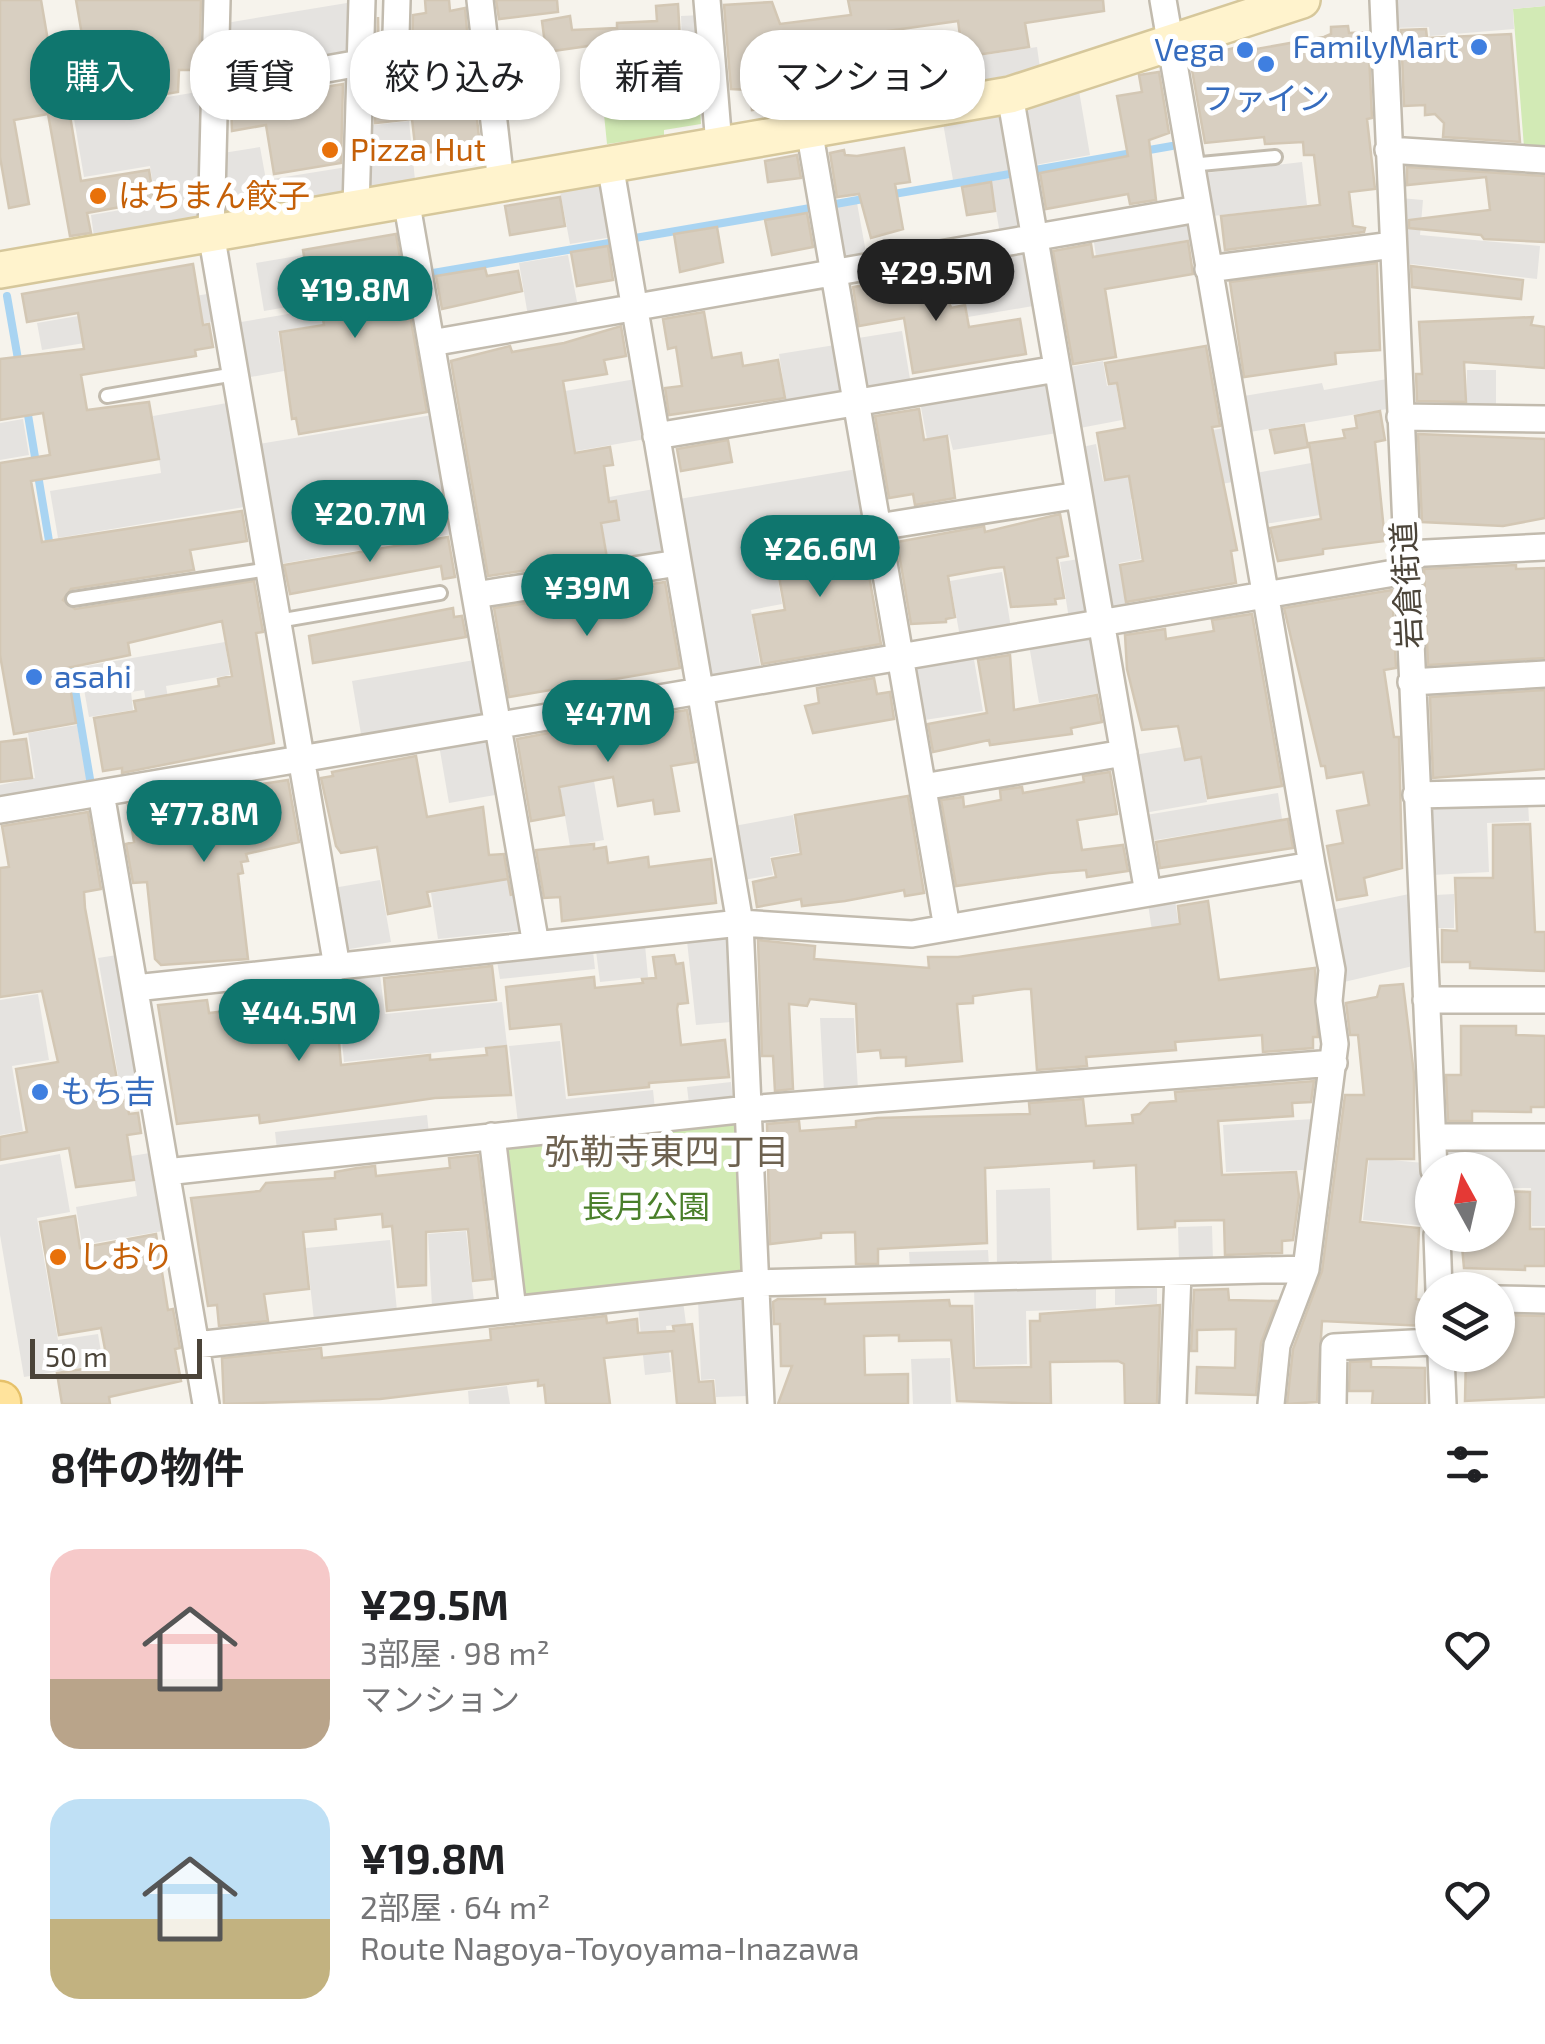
<!DOCTYPE html>
<html lang="ja">
<meta charset="utf-8">
<style>
:root{--surface:#fff;--page:#f6f6f6;--text:#202124;--muted:#757577;--accent:#0f766e}
body{margin:0;font-family:"Exo 2","Noto Sans JP",sans-serif;background:var(--page);color:var(--text);height:100vh;display:flex;flex-direction:column;font-size:38px;white-space:nowrap}
*{box-sizing:border-box;margin:0}
p{font-size:32px;color:var(--muted)}
.icon{flex:none;width:55px;height:55px;fill:none;stroke:currentColor;stroke-width:2;stroke-linecap:round;stroke-linejoin:round}
.map{position:relative;height:1404px;overflow:hidden}
.panel{display:flex;flex-direction:column;background:var(--surface);flex:1}
.panel>*{flex:none}
.top-card{position:absolute;left:30px;top:30px;width:1000px;height:90px;display:flex;gap:20px}
.needle{width:65px;rotate:352deg}
.controls{position:absolute;left:1415px;top:1152px;display:grid;gap:20px}
.controls a{display:grid;place-items:center;width:100px;height:100px;border-radius:50%;background:var(--surface);box-shadow:0 2px 8px #0004;font-size:50px}
.scale{position:absolute;left:30px;bottom:25px;width:172px;box-sizing:border-box;padding-left:10px;border:5px solid #4b4439;border-top:0;font-size:28px;line-height:35px;white-space:nowrap;color:#4b4439;-webkit-text-stroke:8px #fff;paint-order:stroke}
.price{position:absolute;translate:-50% -85px;padding:0 22px;border-radius:35px;background:var(--accent);color:#fff;font-size:32px;line-height:65px;filter:drop-shadow(0 2px 5px #0008)}
.price::after{content:'';position:absolute;left:50%;top:60px;width:30px;height:22px;margin-left:-15px;background:inherit;clip-path:polygon(0 0,100% 0,50% 100%)}
.price.active{background:#222;color:#fff}
ul{padding:0;list-style:none}
li{display:flex;align-items:center;gap:30px;height:250px;padding:0 50px}
li span{display:grid;place-items:center;flex:none;width:280px;height:200px;border-radius:30px;color:#555}
li>.icon{margin-inline-start:auto}
span .icon{width:120px;height:120px;fill:#fffc;stroke-width:1}
li b{font-size:42px}
h2{display:flex;justify-content:space-between;align-items:center;height:120px;padding:0 50px;font-size:42px}
.chip{padding:0 35px;border-radius:40px;background:var(--surface);box-shadow:0 2px 8px #0004;font-size:35px;line-height:90px}
.chip.active{background:var(--accent);color:#fff}
.map>svg:first-child{display:block}
.green{fill:#d2eab5}
.parking{fill:#e5e3e0}
.lines{fill:none;stroke-linecap:round;stroke-linejoin:round}
.stream{stroke:#a9d4f2;stroke-width:8}
.building{fill:#d8cfc1;stroke:#d3c7b4;stroke-width:2.5}
.lane-casing{stroke:#c2bbae;stroke-width:18}
.street-casing{stroke:#c2bbae;stroke-width:30}
.secondary-casing{stroke:#d6c79b;stroke-width:40}
.primary-casing{stroke:#e6c16a;stroke-width:45}
.lane{stroke:#fff;stroke-width:12}
.street{stroke:#fff;stroke-width:25}
.secondary{stroke:#fff3cd;stroke-width:35}
.primary{stroke:#ffe39c;stroke-width:40}
.shop-dot{fill:#3f7fe0;stroke:#fff;stroke-width:4}
.food-dot{fill:#e8710a;stroke:#fff;stroke-width:4}
.labels{text-anchor:middle;stroke-width:10;stroke-linejoin:round;paint-order:stroke}
.shop-label{font-size:32px;fill:#366cbe;stroke:#fff;text-anchor:end}
.food-label{font-size:32px;fill:#c56008;stroke:#fff;text-anchor:start}
.street-label{font-size:32px;fill:#4b4439;stroke:#fff}
.park-label{font-size:32px;fill:#4a7f2a;stroke:#fff}
.neighbourhood-label{font-size:35px;fill:#6e6250;stroke:#fff}
</style>
<div class="map">
<svg width="1545" height="1404" viewBox="0 0 1545 1404">
<rect width="100%" height="100%" fill="#f6f3ec"/>
<path class="green" d="M1545 6V149L1524 147 1513 9Z
M698 70 701 124 664 130V136L607 144 600 75Z
M735 1120 742 1273 525 1298 517 1291 500 1154 507 1146Z"/>
<path class="parking" d="M1397 0H1545V6L1513 9 1514 29 1430 36 1429 27 1392 28 1391 7Z
M359 1 355 57 232 78 225 72 226 23Z
M701 15 704 67 683 68 681 16Z
M1037 47 1040 68 981 81 978 56Z
M203 91 201 219 94 237 91 215 156 204 150 166 84 177 73 113Z
M1079 91 1090 155 1035 165 1025 109Z
M1002 113 1012 170 953 180 943 123Z
M409 121 415 180 362 189 364 126Z
M260 147 266 180 347 167 351 192 224 213 223 153Z
M1302 162 1307 205 1213 216 1206 173Z
M1013 178 1022 230 1000 234 991 181Z
M603 184 612 237 570 244 560 191Z
M1400 198 1423 200 1420 235 1540 246 1537 279 1403 263Z
M857 203 867 258 836 263 827 208Z
M1194 219 1198 238 1096 256 1093 236Z
M1024 248 1033 306 968 317 965 303 952 305 944 262Z
M303 255 311 303 264 311 256 263Z
M568 255 578 307 528 316 519 263Z
M207 294 212 322 42 350 37 323Z
M407 294 410 309 278 332 284 371 245 378 235 323Z
M902 331 911 385 861 393 852 339Z
M835 345 844 396 787 406 779 354Z
M1103 361 1107 386 1116 384 1122 420 1080 428 1069 367Z
M1467 370H1496V410H1466Z
M636 379 646 439 461 471 457 451 572 431 565 391Z
M1387 379V409L1250 432 1244 396 1322 383 1324 390Z
M1040 382 1049 388 1057 433 953 450 949 435 927 439 920 402Z
M227 403 244 507 58 538 50 491 161 473 153 416Z
M438 414 459 533 280 564 259 444Z
M23 419 29 455 0 460V423Z
M1230 427 1239 481 1131 499 1141 559 1119 563 1127 608 1110 606 1082 447 1096 444 1103 481 1218 462 1213 430Z
M1311 463 1320 515 1265 524 1256 473Z
M857 469 867 528 772 544 782 604 751 610 761 671 710 680 679 499Z
M654 489 664 548 659 556 609 564 598 499Z
M1079 559 1089 616 1069 619 1060 562Z
M1002 572 1011 628 960 637 950 581Z
M1087 635 1092 639 1101 693 1039 703 1029 645Z
M225 642 230 675 166 686 169 704 147 708 144 690 131 692 133 710 89 717 80 667Z
M973 654 983 711 918 721 909 665Z
M480 659 490 719 362 740 352 681Z
M77 725 88 786 0 801V785L35 778 28 733Z
M491 736 501 794 449 803 439 745Z
M1182 747 1184 761 1200 758 1207 802 1144 813 1134 755Z
M594 781 604 840 570 846 560 787Z
M1278 793 1282 819 1150 841 1146 815Z
M1528 802 1529 821 1487 823 1489 872 1432 875 1428 812 1435 806Z
M793 815 799 852 770 857 773 875 743 880 734 826Z
M516 878 525 930 438 939 431 893Z
M380 880 391 942 344 950 333 888Z
M1409 894 1413 966 1344 982 1332 910Z
M1454 894V928H1436L1435 895Z
M1175 900 1187 981 1160 984 1148 904Z
M727 937 731 1022 696 1025 687 941Z
M645 945 648 977 600 982 596 951Z
M593 951 595 969 500 979 497 961Z
M117 955 142 1102 123 1105 98 958Z
M380 975 385 1014 502 1002 507 1045 344 1062 336 980Z
M38 994 49 1060 12 1066 23 1131 0 1135V1000Z
M820 1018H854L858 1090 824 1092Z
M560 1041 566 1099 653 1090 655 1109 518 1123 509 1046Z
M731 1082 733 1099 689 1104 687 1087Z
M427 1115 429 1134 277 1150 275 1132Z
M1313 1119 1305 1170 1226 1172 1223 1125Z
M1545 1144V1226H1532L1531 1188H1498V1170H1444V1149Z
M150 1153 163 1231 82 1245 76 1207 137 1196 131 1156Z
M60 1154 70 1212 37 1218 58 1340 98 1334 103 1364 24 1377 0 1235V1165Z
M1369 1158 1424 1163 1427 1226 1363 1220Z
M1050 1188 1052 1265 997 1266 996 1190Z
M1212 1226 1213 1261 1179 1262 1178 1227Z
M466 1231 474 1302 432 1306 428 1234Z
M390 1240 397 1311 314 1320 306 1248Z
M988 1250 989 1267 910 1269 909 1252Z
M1157 1284V1304L1115 1305V1285Z
M974 1288H1096V1309L1026 1311 1027 1364 976 1366Z
M744 1295 747 1396 716 1397 715 1379 701 1380 698 1299Z
M683 1301 686 1324 666 1326 671 1372 645 1375 638 1306Z
M950 1358 951 1404H913L911 1359Z
M507 1386 510 1404H469L468 1391Z"/>
<g class="lines">
<path class="stream" d="M1035 170 1172 146
M888 195 1010 174
M830 205 869 198
M635 238 816 207
M427 274 609 243
M7 296 19 365
M27 409 50 547
M70 660 91 785"/>
</g>
<path class="building" d="M0 0H41L48 41 82 35 76 0H201L199 70H179L178 92 69 110 81 181 149 170 154 201 87 213 91 233 70 236 48 114 14 120 29 204 9 208 0 157Z
M425 0H449L450 11 465 8 468 41 412 50 413 15 426 13Z
M496 0H557L558 12 499 19Z
M848 0H1103L1104 11 1025 23 1029 47 963 57 958 21 866 34 869 55 798 64 799 73 792 74 795 105 752 110 750 90 731 89 724 5 772 2 780 24 851 15Z
M678 4 681 59 603 63 602 44 546 52 542 21 570 16 572 30 617 28V23L657 21 656 6Z
M378 17 379 70 387 83 472 74 480 146 416 154 412 119 375 123Z
M1348 26 1349 33 1368 32 1372 118 1367 119 1375 189 1349 192 1353 226 1365 228 1364 232 1225 250 1221 216 1320 205 1314 155H1304L1303 142 1265 144 1264 137 1205 143 1190 59 1250 44 1251 50 1324 37 1331 34V27Z
M1426 29 1427 38 1511 34 1520 142 1443 137 1444 123 1435 114 1425 115V105L1404 106 1401 30Z
M1159 72 1169 133 1149 140 1156 200 1130 204 1128 194 1046 209 1040 173 1128 156 1117 96 1142 92 1139 75Z
M343 84 341 163 274 174 266 125 232 131 231 103Z
M904 148 910 182 895 184 903 229 871 238 859 194 837 197 830 153 844 150 845 155 857 156Z
M797 155 801 178 768 182 765 161Z
M1407 167 1545 176V242L1484 239 1481 235 1409 228V220L1490 210 1486 177 1407 185Z
M991 182 995 211 967 215 962 187Z
M560 197 565 226 510 235 505 206Z
M807 213 813 247 772 255 765 220Z
M717 227 723 262 680 272 674 234Z
M396 234 427 412 299 434 296 418 292 419 280 332 324 325 317 286 309 287 303 250Z
M1188 241 1193 274 1105 289 1116 357 1073 364 1053 251 1091 244 1093 257Z
M608 246 613 280 577 286 571 252Z
M1377 263 1380 350 1335 353 1336 364 1244 377 1230 282Z
M193 264 203 325 209 324 213 347 195 350 196 356 81 375 87 410 149 402 159 459 31 481 42 542 242 511 247 541 190 550 194 570 71 589 63 600 75 609 254 581 263 632 256 633 274 743 122 773V768L103 771 94 718 136 711 134 701 219 686 218 679 232 676 222 621 128 643 130 655 67 668 76 723 14 734 0 655V463L50 455 43 413 0 420V359L84 349 78 313 27 322 22 294Z
M1411 266 1523 280 1521 299 1412 287Z
M485 268 487 276 518 271 522 291 442 309 436 276Z
M941 272 951 308 965 305 969 327 1020 319 1026 354 913 373 904 318 859 326 853 287Z
M704 312 712 358 741 353 743 366 778 360 785 398 669 415 665 388 682 386 676 347 668 349 663 319Z
M1533 317 1531 325 1545 327V368L1464 362 1466 402 1417 401 1416 374H1422L1419 322Z
M621 326 626 356 604 360 607 374 563 381 575 453 610 447 613 465 604 466 609 502 616 501 619 520 601 523 607 558 488 576 451 361 510 346 512 352 564 343Z
M1206 346 1220 426 1212 427 1237 550 1231 551 1236 583 1126 602 1120 565 1143 561 1129 476 1105 480 1097 433 1125 428 1117 383 1109 384 1105 363Z
M919 409 924 440 947 436 955 498 915 505 913 494 889 498 875 416Z
M1380 411 1385 440 1375 442 1385 541 1323 549V554L1278 561 1270 528 1321 519 1309 443 1345 438 1343 430 1357 428 1355 416Z
M1304 425 1308 447 1275 453 1270 430Z
M1418 434 1545 439V518L1503 526 1422 522Z
M728 440 732 462 681 471 677 449Z
M1060 514 1068 556 1057 558 1064 598 1055 599 1056 604 1011 607 1004 567 992 568 948 576 955 617 946 619V622L911 624 897 542 984 526 985 532Z
M861 529 881 644 762 664 753 615 785 610 773 544Z
M448 537 455 577 443 579 441 566 290 594 284 565Z
M1516 565V569L1545 568V658L1428 665 1424 569Z
M665 582 680 668 509 697 494 608Z
M1392 590 1396 668 1384 670 1394 737H1399L1402 868 1364 878 1367 895 1337 900 1327 846 1343 843 1337 811 1369 805 1363 772 1327 778 1325 766H1321L1284 608Z
M453 608 454 617 462 616 466 637 313 663 309 636Z
M1252 614 1282 786 1208 798 1201 757 1185 760 1178 726 1142 730 1127 669 1125 635 1165 629 1166 639 1214 631 1212 620Z
M1010 655 1014 710 1097 695 1102 722 1071 728 1072 734 990 745 989 740 933 752 928 724 987 713 978 660Z
M874 678 877 694 890 692 894 719 813 733 805 706 819 703 817 688Z
M1545 690V769L1433 778 1430 697Z
M687 710 696 762 671 766 679 811 655 814 653 800 618 806 613 777 559 787 564 815 531 821 517 739 559 731 564 741 668 721 667 713Z
M26 739 32 778 0 782V742Z
M416 756 427 817 483 807 489 855 504 854 511 896 508 879 427 892 430 906 388 914 377 847 341 853 336 846 321 778 333 776 332 772Z
M1110 772 1117 814 1077 820 1082 850 1123 845 1128 871 1087 877 1086 870 1049 873 956 886 941 800 963 797 964 807 1001 800 1000 790 1022 787 1023 793 1084 782 1083 776Z
M288 780 299 842 246 854 248 861 241 862 243 873 238 874 248 959 161 965 155 959 147 882 133 883 126 844 134 842 128 805Z
M908 796 924 893 905 896 904 890 845 901 802 906 801 899 757 907 753 882 776 877 772 859 801 854 795 815Z
M88 812 101 889 84 892 85 908 121 1101 126 1100 129 1114 138 1113 141 1133 127 1135 134 1180 76 1187 69 1148 0 1160V1137L27 1132 16 1069 58 1062 42 991 0 997V868L9 867 2 826Z
M1288 819 1293 848 1160 868 1156 842Z
M1530 824 1535 932H1545V971L1470 968V962H1442V930L1457 931 1455 878H1493V825Z
M594 844V849L606 847 608 863 648 857 649 867 711 859 716 903 562 921 560 897 544 898 536 850Z
M1208 901 1219 980 1315 968 1318 1037H1313V1048L1263 1052 1262 1035 1175 1042 1176 1050 1086 1057 1087 1066 1037 1070 1031 989H1024L973 996V1003L957 1004 962 1061 906 1066V1057L881 1058 880 1050 858 1052 856 1004 810 999 807 1006 789 1004 793 1089 775 1091 773 1056H762L758 940 815 946 814 959 929 968 928 957H958L1180 924 1178 906Z
M674 955 676 964 683 963 688 1003 678 1004 677 1009 681 1045 725 1040 729 1077 649 1083V1087L569 1095 561 1024 510 1029 506 987 594 977 595 988 643 983 642 979 656 978 653 957Z
M492 966 496 1000 387 1011 384 978Z
M1403 984 1414 1074V1159H1367L1360 1222 1419 1228 1416 1299 1427 1301 1425 1326 1322 1321 1317 1402 1287 1404 1293 1349 1322 1271 1345 1095H1364L1358 1035H1350L1346 1003 1377 997 1380 986Z
M321 987 322 996 335 994 341 1065 430 1055V1060L487 1055 486 1048 506 1046 511 1095 435 1098 260 1123 259 1115 177 1124 158 1005 207 1000 209 1013 270 1006 269 998 301 995 300 989Z
M1461 1026H1516V1035L1545 1036V1107H1531V1112L1472 1111V1121H1448L1446 1075H1461Z
M1314 1081 1311 1102 1292 1103 1293 1116 1218 1121 1222 1175 1296 1172 1299 1196 1293 1240 1282 1241V1253L1225 1255 1224 1220 1175 1221V1227L1138 1229 1136 1165 1094 1168V1161L985 1168 987 1243 878 1249V1264H856L855 1232 821 1233V1238L770 1244 767 1124 799 1121 800 1131 856 1127V1121L877 1118 1030 1114 1029 1103 1083 1099 1086 1126 1133 1123 1132 1115 1140 1114 1150 1103 1176 1101 1175 1092Z
M478 1155 493 1279 473 1281 468 1229 426 1232V1285L398 1287 392 1226 383 1227 382 1214 335 1219 336 1229 303 1232 309 1289 264 1294 268 1321 219 1326 217 1305 208 1306 191 1198 260 1191 266 1183 335 1178V1172L357 1168 375 1166 376 1176 450 1168 449 1158Z
M1498 1191 1530 1192V1229H1545V1266H1525V1270L1464 1268 1461 1235H1498Z
M75 1216 80 1248 156 1234 168 1310 173 1309 180 1348 175 1349 181 1381 109 1397 110 1404H62L57 1373 108 1365 101 1328 59 1335 40 1222Z
M1228 1289 1229 1300 1277 1301 1261 1343 1256 1395 1196 1393 1197 1367 1235 1368 1236 1329 1197 1330V1351H1191L1194 1290Z
M778 1299H825V1304L949 1300 950 1306H972L974 1368 1031 1367 1030 1321H1040V1314L1160 1305 1157 1404H1125L1124 1364 1118 1361 1050 1362 1051 1404 957 1401 951 1340 899 1341V1335L864 1336 865 1375 908 1374V1404H778L792 1366H781L780 1324H774L773 1302Z
M1498 1315 1545 1316V1397L1465 1401 1466 1355H1498Z
M606 1316 607 1323 637 1319 638 1333 674 1331 673 1326 692 1324 699 1382 713 1381 715 1404H677L672 1351 604 1358 610 1404H546L544 1385 538 1386V1380L380 1399 224 1404 222 1358 321 1348 322 1358 491 1340 490 1329Z
M1371 1361V1367L1425 1368V1404H1372L1373 1391H1349L1350 1362Z"/>
<g class="lines">
<g class="lane-casing">
<path id="lane" d="M1190 165 1275 157
M107 396 235 374
M73 599 269 569
M278 621 440 593"/>
</g>
<g class="street-casing">
<path id="street" d="M217 0 211 233 337 967
M397 0 395 69 487 55
M480 0 501 183
M707 0 719 145
M1163 0 1312 865
M1383 0 1434 1170
M215 89 360 63
M1010 95 1148 893
M809 129 947 928
M1388 150 1545 160
M610 164 740 923 761 1404
M406 199 536 945
M356 208 362 0
M1208 269 1393 245
M431 343 1198 209
M1400 417 1545 419
M656 436 1057 369
M878 527 1079 495
M1406 554 1545 547
M475 595 678 563
M1411 682 1545 674
M923 787 1124 753
M101 793 206 1404
M1416 795 1545 792
M0 810 1406 571
M135 988 740 923 912 934 1312 865 1332 970 1329 1001 1335 1044 1306 1269 756 1283 196 1345
M1426 1000H1545
M492 1136 513 1310
M1433 1137H1545
M166 1172 748 1109 1334 1063
M1437 1235 1439 1290
M1498 1299 1545 1300
M1441 1355 1443 1404
M1173 1404 1178 1273
M1271 1404 1277 1345 1306 1269
M1333 1404 1334 1347 1432 1342"/>
</g>
<g class="secondary-casing">
<path id="secondary" d="M0 270 1010 95 1302 0"/>
</g>
<g class="primary-casing">
<path id="primary" d="M0 1402V1404"/>
</g>
<use href="#lane" class="lane"/>
<use href="#street" class="street"/>
<use href="#secondary" class="secondary"/>
<use href="#primary" class="primary"/>
</g>
<g class="shop-dot">
<circle cx="1479" cy="47" r="10"/>
<circle cx="1245" cy="50" r="10"/>
<circle cx="1266" cy="64" r="10"/>
<circle cx="34" cy="677" r="10"/>
<circle cx="40" cy="1092" r="10"/>
</g>
<g class="food-dot">
<circle cx="330" cy="150" r="10"/>
<circle cx="98" cy="196" r="10"/>
<circle cx="58" cy="1257" r="10"/>
</g>
<g class="labels">
<g class="shop-label">
<text x="1459" y="58">FamilyMart</text>
<text x="1225" y="61">Vega</text>
<text x="1266" y="110" text-anchor="middle">ファイン</text>
<text x="54" y="688" text-anchor="start">asahi</text>
<text x="60" y="1103" text-anchor="start">もち吉</text>
</g>
<g class="food-label">
<text x="350" y="161">Pizza Hut</text>
<text x="118" y="207">はちまん餃子</text>
<text x="78" y="1268">しおり</text>
</g>
<g class="street-label">
<text transform="translate(1407 585) rotate(-93)" y="11">岩倉街道</text>
</g>
<g class="park-label">
<text x="646" y="1218">長月公園</text>
</g>
<g class="neighbourhood-label">
<text x="667" y="1164">弥勒寺東四丁目</text>
</g>
</g>
</svg>
<div class="controls">
<a><svg class="needle" viewBox="-14 -14 28 28"><path d="M0-13l5 13h-10z" fill="#e53935"/><path d="M0 13l5-13h-10z" fill="#757577"/></svg></a>
<a><svg class="icon" aria-label="layers" viewBox="0 0 24 24"><path d="M12 4l9 5-9 5-9-5zM3 14l9 5 9-5"/></svg></a>
</div>
<div class="scale">50 m</div>
<b class="price active" style="left:936px;top:324px">¥29.5M</b>
<b class="price" style="left:355px;top:341px">¥19.8M</b>
<b class="price" style="left:370px;top:565px">¥20.7M</b>
<b class="price" style="left:820px;top:600px">¥26.6M</b>
<b class="price" style="left:587px;top:639px">¥39M</b>
<b class="price" style="left:608px;top:765px">¥47M</b>
<b class="price" style="left:204px;top:865px">¥77.8M</b>
<b class="price" style="left:299px;top:1064px">¥44.5M</b>
<div class="top-card">
<a class="chip active">購入</a>
<a class="chip">賃貸</a>
<a class="chip">絞り込み</a>
<a class="chip">新着</a>
<a class="chip">マンション</a>
</div>
</div>
<section class="panel">
<h2>8件の物件<svg class="icon" aria-label="filters" viewBox="0 0 24 24"><path d="M4 7h16M4 17h16"/><circle cx="9" cy="7" r="2"/><circle cx="15" cy="17" r="2"/></svg></h2>
<ul>
<li><span style="background:linear-gradient(#f6c9c9 65%,#b9a48a 0)"><svg class="icon" aria-label="home" viewBox="0 0 24 24"><path d="M3 11l9-7 9 7M6 9v11h12V9"/></svg></span><div><b>¥29.5M</b><p>3部屋 · 98 m²</p><p>マンション</p></div><svg class="icon" aria-label="heart" viewBox="0 0 24 24"><path d="M12 20l-8-8c-3-5 5-10 8-4 3-6 11-1 8 4z"/></svg></li>
<li><span style="background:linear-gradient(#bfe0f5 60%,#c2b280 0)"><svg class="icon" aria-label="home" viewBox="0 0 24 24"><path d="M3 11l9-7 9 7M6 9v11h12V9"/></svg></span><div><b>¥19.8M</b><p>2部屋 · 64 m²</p><p>Route Nagoya-Toyoyama-Inazawa</p></div><svg class="icon" aria-label="heart" viewBox="0 0 24 24"><path d="M12 20l-8-8c-3-5 5-10 8-4 3-6 11-1 8 4z"/></svg></li>
</ul>
</section>
